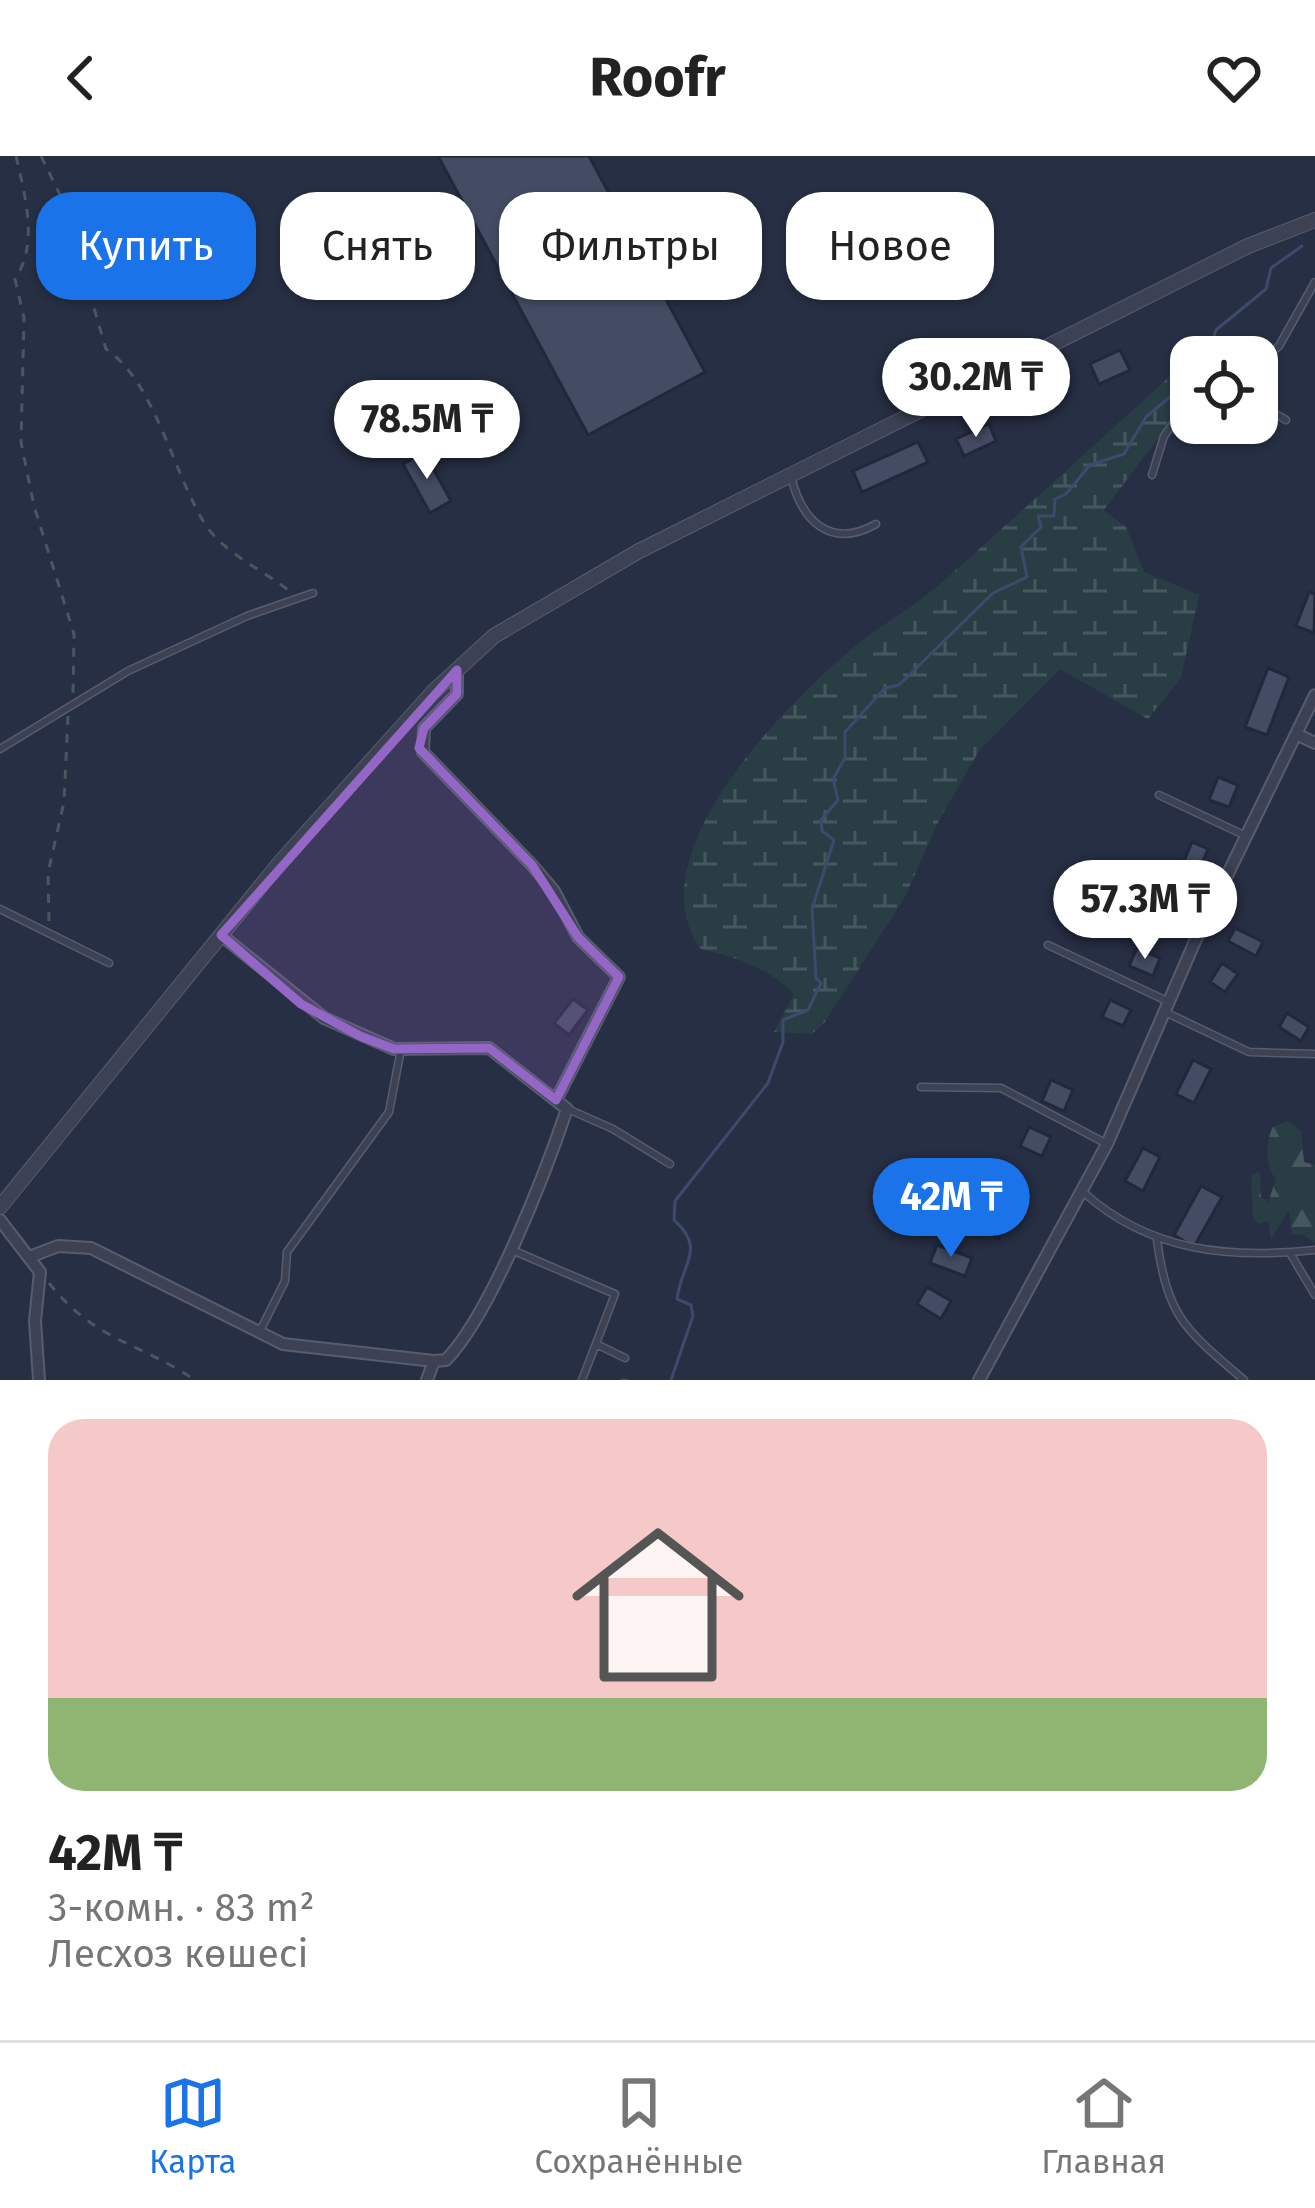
<!DOCTYPE html>
<html lang="ru">
<meta charset="utf-8">
<style>
:root{--surface:#fff;--page:#f6f6f6;--text:#222;--muted:#767676;--line:#e0e0e0;--accent:#1a73e8}
body{margin:0;font-family:"Fira Sans",sans-serif;background:var(--page);color:var(--text);height:100vh;display:flex;flex-direction:column;font-size:45px;white-space:nowrap}
*{box-sizing:border-box;margin:0}
p{font-size:39px;color:var(--muted)}
.icon{flex:none;width:66px;height:66px;fill:none;stroke:currentColor;stroke-width:2;stroke-linecap:round;stroke-linejoin:round}
.map{position:relative;height:1224px;overflow:hidden}
.sheet{display:flex;flex-direction:column;background:var(--surface);flex:1}
.sheet>*{flex:none}
.hud{position:absolute;left:36px;top:36px;width:1245px;height:108px;display:flex;gap:24px}
.tools{position:absolute;left:1170px;top:180px;display:grid;gap:24px}
.tools a{display:grid;place-items:center;width:108px;height:108px;border-radius:24px;background:var(--surface);box-shadow:0 3px 9px #0004;font-size:60px}
.price{position:absolute;translate:-50% -102px;padding:0 27px;border-radius:42px;background:#fff;color:#222;font-size:39px;line-height:78px;filter:drop-shadow(0 3px 6px #0008)}
.price::after{content:'';position:absolute;left:50%;top:72px;width:36px;height:27px;margin-left:-18px;background:inherit;clip-path:polygon(0 0,100% 0,50% 100%)}
.price.selected{background:var(--accent);color:#fff}
ul{padding:0;list-style:none}
li{display:grid;align-content:center;gap:24px;height:636px;padding:0 48px}
li+li{border-top:3px solid var(--line)}
li span{display:grid;place-items:center;height:372px;border-radius:36px;color:#555}
li>.icon{margin-inline-start:auto}
span .icon{width:216px;height:216px;fill:#fffc;stroke-width:1}
li b{font-size:51px}
.chip{padding:0 42px;border-radius:36px;background:var(--surface);box-shadow:0 3px 9px #0004;font-size:42px;line-height:108px}
.chip.selected{background:var(--accent);color:#fff}
header{display:flex;justify-content:space-between;align-items:center;height:156px;padding:0 48px;background:var(--surface);font-size:54px;font-weight:700}
.tabs{display:flex;justify-content:space-around;align-items:center;height:168px;border-top:3px solid var(--line);background:var(--surface);font-size:33px;color:var(--muted)}
.tabs a{display:grid;justify-items:center;gap:6px}
.tabs .selected{color:var(--accent)}
.map>svg:first-child{display:block}
.forest{fill:url(#forest-firs)}
.wetland{fill:url(#wetland-marsh)}
.lines{fill:none;stroke-linecap:round;stroke-linejoin:round}
.stream{stroke:#3d4a6d;stroke-width:3}
.building{fill:#444c64;stroke:#22283b;stroke-width:3}
.service-casing{stroke:#575c6e;stroke-width:9}
.minor-casing{stroke:#575c6e;stroke-width:14}
.tertiary-casing{stroke:#575c6e;stroke-width:16}
.path{stroke:#45595f;stroke-width:3;stroke-dasharray:9 9;stroke-linecap:butt}
.service{stroke:#3c4254;stroke-width:6}
.minor{stroke:#3c4254;stroke-width:10}
.tertiary{stroke:#3c4254;stroke-width:14}
.marked{fill:#9466c5;fill-opacity:0.2;stroke:#9466c5;stroke-width:9;stroke-linejoin:round}
</style>
<header><svg class="icon" aria-label="back" viewBox="0 0 24 24"><path d="M15 5l-7 7 7 7"/></svg>Roofr<svg class="icon" aria-label="heart" viewBox="0 0 24 24"><path d="M12 20l-8-8c-3-5 5-10 8-4 3-6 11-1 8 4z"/></svg></header>
<div class="map">
<svg width="1315" height="1224" viewBox="0 0 1315 1224">
<defs>
<pattern id="forest-firs" width="22" height="20" patternUnits="userSpaceOnUse" patternTransform="scale(3)"><rect width="22" height="20" fill="#293d45"/><path d="M5 1l3.5 6h-7zM16 11l3.5 6h-7z" fill="#46575f"/></pattern>
<pattern id="wetland-marsh" width="20" height="14" patternUnits="userSpaceOnUse" patternTransform="scale(3)"><rect width="20" height="14" fill="#293d45"/><path d="M1 5h8M5 5V1M11 12h8M15 12V8" fill="none" stroke="#46575f"/></pattern>
</defs>
<rect width="100%" height="100%" fill="#272f44"/>
<path class="forest" d="M1287 965 1301 975 1304 1006 1315 1009V1087L1303 1078 1292 1079 1289 1054 1271 1083 1268 1065 1259 1068 1253 1062 1251 1019 1260 1016 1261 1041 1268 1046 1276 1023C1265 1010 1265 986 1273 971Z"/>
<path class="wetland" d="M1191 201V238L1104 354 1126 371 1144 416 1199 439 1181 522 1148 563 1060 513 979 595 938 666 905 741 824 867 812 878 774 876 794 838C768 812 737 801 701 793 632 700 790 543 859 487 888 464 920 447 947 422 1029 349 1110 275 1191 201Z"/>
<g class="lines">
<path class="stream" d="M1207 201 1216 174 1266 133 1271 112 1302 90
M622 1224H627
M671 1224 693 1160 691 1149 677 1143C681 1108 707 1093 674 1064L675 1045 768 927 783 886V864L808 854 821 827 816 822 812 753 834 684 822 675 821 664 838 644 833 623 845 602V576L885 532 899 529 993 437 1027 421 1021 391 1041 371 1038 360H1054L1055 343 1066 338 1090 309 1124 298 1146 261 1191 223"/>
</g>
<path class="building" d="M438 0H589L705 216 588 279Z
M1120 194 1130 214 1099 228 1090 208Z
M989 268 996 285 964 300 956 283Z
M918 286 928 306 862 336 853 315Z
M424 296 451 345 430 357 403 308Z
M1309 436 1315 438 1314 477 1296 470Z
M1268 512 1289 521 1267 579 1245 571Z
M1218 621 1238 629 1229 651 1209 644Z
M1192 686 1208 693 1200 712 1184 705Z
M1163 747 1179 754 1169 775 1153 768Z
M1235 772 1263 786 1256 800 1228 785Z
M1137 792 1160 802 1153 820 1129 810Z
M1222 807 1238 818 1225 836 1210 826Z
M573 843 588 854 569 879 554 867Z
M1110 844 1131 854 1123 870 1102 861Z
M1287 857 1309 871 1301 885 1279 871Z
M1193 904 1211 913 1194 947 1176 938Z
M1051 924 1073 934 1064 955 1042 945Z
M1029 971 1051 981 1042 1000 1020 990Z
M1143 992 1160 1001 1143 1035 1125 1025Z
M1201 1030 1222 1041 1194 1091 1174 1079Z
M980 1053 1006 1064 999 1082 973 1072Z
M937 1089 972 1102 965 1120 930 1107Z
M927 1131 951 1145 941 1163 917 1148Z"/>
<g class="lines">
<g class="service-casing">
<path id="service" d="M1257 210 1279 190 1315 126
M1257 247 1286 264
M1152 319 1164 280 1191 244
M791 320C801 364 830 394 876 368
M0 593 128 515 247 460 313 437
M1159 639 1246 680
M0 753 109 807
M1048 789 1169 846
M1165 856 1249 896 1315 898
M921 931 1001 932 1107 988
M568 953 613 973 670 1008
M1083 1036C1150 1096 1229 1103 1315 1094
M1157 1084C1168 1163 1186 1174 1244 1224
M512 1094 615 1138 582 1224
M1290 1097 1315 1139
M259 1177 285 1125 287 1096 389 956 401 893
M596 1188 625 1202"/>
</g>
<g class="minor-casing">
<path id="minor" d="M457 514V538L424 572 423 596 532 709 554 735 578 781 619 821 556 944
M1296 578 1315 587
M0 1064 40 1116 35 1165 39 1224
M32 1100 58 1090 91 1092 283 1188 434 1205 446 1204C492 1156 545 1018 567 953L489 892 394 893 324 862 221 779
M427 1224 434 1205
M979 1224 1107 988 1196 783 1315 539"/>
</g>
<g class="tertiary-casing">
<path id="tertiary" d="M0 1051 282 704 433 536 494 480 639 395 1248 90 1315 64"/>
</g>
<path class="path" d="M16 0C25 40 39 88 15 123L24 162 21 286 34 350 74 478 73 539
M41 0 62 43 106 193C155 226 173 317 205 368 224 398 264 414 292 437
M49 765 48 717 64 646 68 560
M49 1127C96 1186 137 1185 195 1224"/>
<use href="#service" class="service"/>
<use href="#minor" class="minor"/>
<use href="#tertiary" class="tertiary"/>
</g>
<path class="marked" d="M457 514V538L424 572 419 592 532 709 578 781 619 821 556 944 489 892 394 893 360 880 301 848 221 779Z"/>
</svg>
<div class="tools">
<a><svg class="icon" aria-label="locate" viewBox="0 0 24 24"><circle cx="12" cy="12" r="6"/><path d="M12 2v4M12 18v4M2 12h4M18 12h4"/></svg></a>
</div>
<b class="price" style="left:976px;top:284px">30.2M ₸</b>
<b class="price" style="left:427px;top:326px">78.5M ₸</b>
<b class="price" style="left:1145px;top:806px">57.3M ₸</b>
<b class="price selected" style="left:951px;top:1104px">42M ₸</b>
<div class="hud">
<a class="chip selected">Купить</a>
<a class="chip">Снять</a>
<a class="chip">Фильтры</a>
<a class="chip">Новое</a>
</div>
</div>
<section class="sheet">
<ul>
<li><span style="background:linear-gradient(#f6c9c9 75%,#8fb573 0)"><svg class="icon" aria-label="home" viewBox="0 0 24 24"><path d="M3 11l9-7 9 7M6 9v11h12V9"/></svg></span><div><b>42M ₸</b><p>3-комн. · 83 m²</p><p>Лесхоз көшесі</p></div></li>
</ul>
</section>
<nav class="tabs">
<a class="selected"><svg class="icon" aria-label="map" viewBox="0 0 24 24"><path d="M3 6l6-2 6 2 6-2v14l-6 2-6-2-6 2zM9 4v14M15 6v14"/></svg>Карта</a>
<a><svg class="icon" aria-label="saved" viewBox="0 0 24 24"><path d="M7 4h10v16l-5-4-5 4z"/></svg>Сохранённые</a>
<a><svg class="icon" aria-label="home" viewBox="0 0 24 24"><path d="M3 11l9-7 9 7M6 9v11h12V9"/></svg>Главная</a>
</nav>
